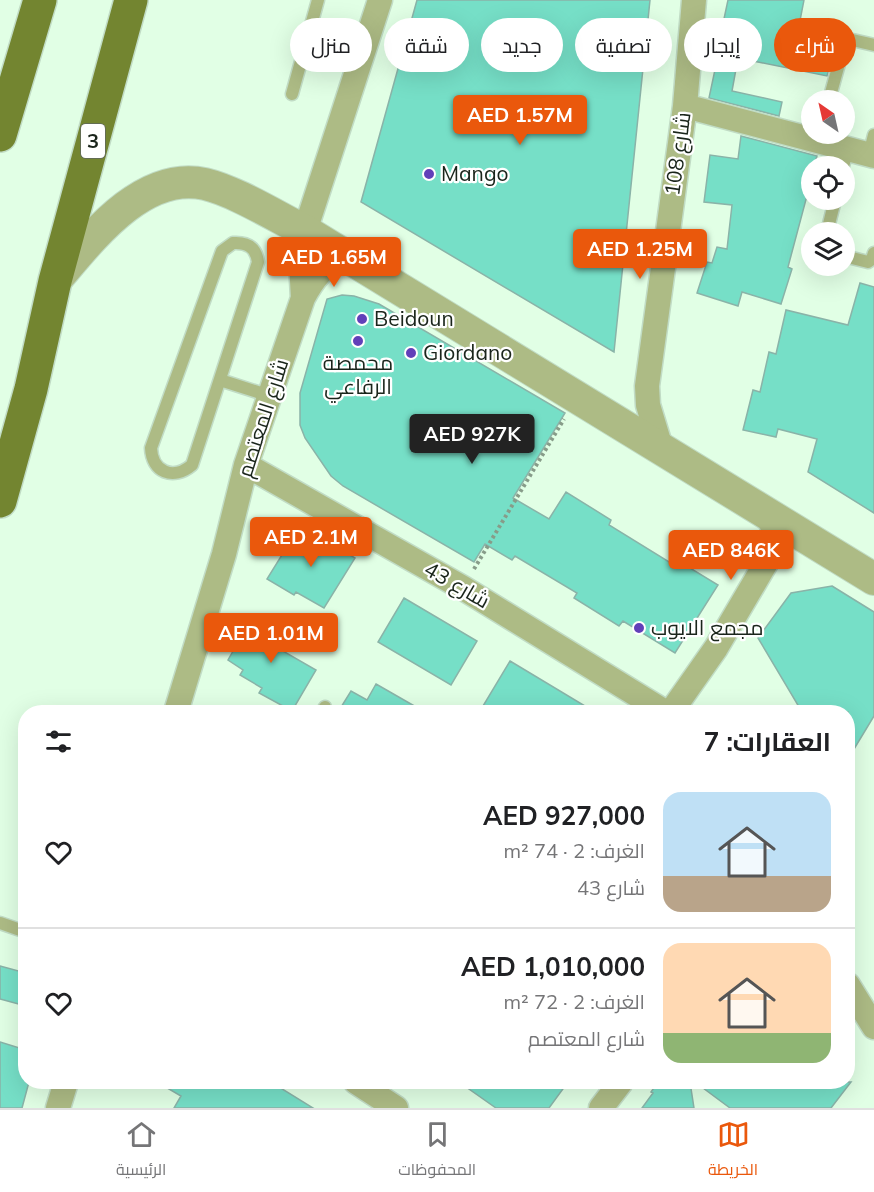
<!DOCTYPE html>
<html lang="ar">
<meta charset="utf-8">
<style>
:root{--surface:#fff;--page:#f6f6f6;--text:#202124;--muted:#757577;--line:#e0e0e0;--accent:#ea580c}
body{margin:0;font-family:Mulish,Cairo,sans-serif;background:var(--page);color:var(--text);direction:rtl;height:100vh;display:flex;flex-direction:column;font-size:22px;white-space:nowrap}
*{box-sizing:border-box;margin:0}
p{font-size:20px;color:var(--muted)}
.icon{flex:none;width:33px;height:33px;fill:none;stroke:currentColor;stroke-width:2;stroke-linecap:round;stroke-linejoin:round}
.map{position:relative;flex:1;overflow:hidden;direction:ltr}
.side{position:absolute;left:18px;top:705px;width:837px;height:384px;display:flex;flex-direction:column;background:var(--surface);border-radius:24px;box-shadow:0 6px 24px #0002;direction:rtl}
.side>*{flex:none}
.guide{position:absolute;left:18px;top:18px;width:838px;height:54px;direction:rtl;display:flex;gap:12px}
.needle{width:39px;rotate:326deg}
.tools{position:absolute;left:801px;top:90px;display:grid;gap:12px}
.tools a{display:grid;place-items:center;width:54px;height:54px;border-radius:50%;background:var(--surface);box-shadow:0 6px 24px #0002;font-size:30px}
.price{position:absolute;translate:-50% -51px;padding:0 14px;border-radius:6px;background:var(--accent);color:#fff;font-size:20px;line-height:39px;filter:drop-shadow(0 2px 3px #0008)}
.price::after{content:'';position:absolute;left:50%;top:36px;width:18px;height:14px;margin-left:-9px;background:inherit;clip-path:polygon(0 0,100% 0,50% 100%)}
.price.on{background:#222;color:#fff}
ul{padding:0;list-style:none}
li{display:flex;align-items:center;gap:18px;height:150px;padding:0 24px}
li+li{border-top:2px solid var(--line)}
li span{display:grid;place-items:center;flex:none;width:168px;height:120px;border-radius:18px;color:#555}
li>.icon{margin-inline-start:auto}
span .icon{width:72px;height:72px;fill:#fffc;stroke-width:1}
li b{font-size:26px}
h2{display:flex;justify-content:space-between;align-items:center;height:72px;padding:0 24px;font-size:26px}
.chip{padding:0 21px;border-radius:27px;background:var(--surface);box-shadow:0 6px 24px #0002;font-size:21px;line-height:54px}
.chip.on{background:var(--accent);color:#fff}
.dock{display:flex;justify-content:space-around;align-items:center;height:84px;border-top:2px solid var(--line);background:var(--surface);font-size:16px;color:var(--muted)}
.dock a{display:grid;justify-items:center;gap:3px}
.dock .on{color:var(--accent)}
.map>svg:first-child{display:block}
.building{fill:#76dfc7;stroke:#8ab3a8;stroke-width:1.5}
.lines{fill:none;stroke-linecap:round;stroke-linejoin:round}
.service-casing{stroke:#c1dcc5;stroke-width:15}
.minor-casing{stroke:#c1dcc5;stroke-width:27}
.tertiary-casing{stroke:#c1dcc5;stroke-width:34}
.primary-casing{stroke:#c1dcc5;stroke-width:36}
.path{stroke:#879c89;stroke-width:4;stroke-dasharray:3 3;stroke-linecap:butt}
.service{stroke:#adbb85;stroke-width:12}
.minor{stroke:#adbb85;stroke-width:24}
.tertiary{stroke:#adbb85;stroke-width:32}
.primary{stroke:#738530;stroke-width:33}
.poi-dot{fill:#6140b9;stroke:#fff;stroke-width:2}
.labels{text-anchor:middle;stroke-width:4.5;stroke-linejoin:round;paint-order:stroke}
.shield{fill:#fff;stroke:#5f665f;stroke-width:1.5}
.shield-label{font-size:20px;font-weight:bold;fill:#1a251b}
.street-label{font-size:21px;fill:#1a251b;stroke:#fff}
.poi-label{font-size:21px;fill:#1a251b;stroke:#fff;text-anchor:start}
</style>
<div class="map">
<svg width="874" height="1108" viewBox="0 0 874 1108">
<rect width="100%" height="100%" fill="#e1ffe5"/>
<path class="building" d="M417 0H650L614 352 361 202Z
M728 0H804L794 51 831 61 827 76 738 58 732 91 782 102 779 116 709 98 716 65 709 63 712 46 718 47Z
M741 136 817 156 814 166H812V177L788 267 792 269 781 304 742 292 738 306 697 293 707 262 712 263 717 247 727 249 732 205 704 202 710 155 738 159Z
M860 283 874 287V513L808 472 817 439 778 429 776 437 743 430 753 390 760 392 769 352 776 354 786 310 848 325Z
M342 295 354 296 379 304 565 413 513 498 549 519 566 492 611 520 609 525 669 562 672 557 718 585 675 653 623 621 619 626 574 598 577 593 515 556 512 560 485 544 474 562 343 486 331 476 305 438 300 425V393L327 299Z
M312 532 355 558 324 608 296 592 294 595 267 579 290 542 289 538Z
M832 586 874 612V716L848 759V712H802L758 638 791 593Z
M404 598 477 641 451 685 378 642Z
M252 618 269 628 271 624 290 635 281 650 316 670 292 711 259 693 262 688 240 675 243 670 228 660Z
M510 661 595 712H494L483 706Z
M376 684 425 712H338L351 691 367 700Z
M0 966 26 973V1006L0 999Z
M0 1042 26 1050V1082H29L22 1108H0Z
M157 1082H271L313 1108H174L181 1096Z
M459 1082H568L549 1108H496Z
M658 1082H690L694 1108H642L653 1093 651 1092Z
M695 1082H851L831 1108H730Z"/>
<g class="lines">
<g class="service-casing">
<path id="service" d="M292 94 318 0
M829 100 845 42 848 39 874 45
M869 155 874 135
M843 166 848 149
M827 232 835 200
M233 243C248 242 256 248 258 262L192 465C173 481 152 472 151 448L222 251Z
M844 256 868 262 872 259 874 253
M220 380 270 396
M322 712 325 707
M0 923 26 932"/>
</g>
<g class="minor-casing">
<path id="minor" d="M685 106 874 156
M303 298 301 262 305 231 380 0
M661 448 648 405 647 386 685 106 694 0
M246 465 463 588 665 712
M176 712 224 554 246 465 303 298C313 279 324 265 344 255
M671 712 716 648 766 563 773 547 774 533 769 515
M848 985 874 1027
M356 1082 396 1108
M58 1108 66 1082
M601 1108 621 1082"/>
</g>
<g class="tertiary-casing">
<path id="tertiary" d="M55 281C90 240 142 170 205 184 235 191 277 217 305 231L874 579"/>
</g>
<g class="primary-casing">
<path id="primary" d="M0 135 40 0
M0 501 31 389 55 281 131 0"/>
</g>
<path class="path" d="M474 569 564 419"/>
<use href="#service" class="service"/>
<use href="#minor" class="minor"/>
<use href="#tertiary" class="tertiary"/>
<use href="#primary" class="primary"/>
</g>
<g class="poi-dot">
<circle cx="429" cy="174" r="6"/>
<circle cx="362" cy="319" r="6"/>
<circle cx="358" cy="341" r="6"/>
<circle cx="411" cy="353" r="6"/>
<circle cx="639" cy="628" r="6"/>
</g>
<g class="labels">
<rect class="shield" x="81" y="124" width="24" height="34" rx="4.5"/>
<g class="shield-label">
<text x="93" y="148">3</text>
</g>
<g class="street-label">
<text transform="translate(678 154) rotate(-82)" y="7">شارع 108</text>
<text transform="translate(263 418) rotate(-72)" y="7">شارع المعتصم</text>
<text transform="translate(457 585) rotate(30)" y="7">شارع 43</text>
</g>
<g class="poi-label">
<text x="441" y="181">Mango</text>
<text x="374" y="326">Beidoun</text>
<text x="423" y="360">Giordano</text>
<text x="358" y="370" text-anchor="middle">محمصة<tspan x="358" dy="24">الرفاعي</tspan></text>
<text x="651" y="635">مجمع الايوب</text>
</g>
</g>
</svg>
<div class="tools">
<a><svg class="needle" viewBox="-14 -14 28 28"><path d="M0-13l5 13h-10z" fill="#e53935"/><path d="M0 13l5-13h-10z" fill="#757577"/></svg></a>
<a><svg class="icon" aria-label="locate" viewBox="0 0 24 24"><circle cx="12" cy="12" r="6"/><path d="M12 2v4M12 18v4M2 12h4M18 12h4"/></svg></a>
<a><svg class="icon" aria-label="layers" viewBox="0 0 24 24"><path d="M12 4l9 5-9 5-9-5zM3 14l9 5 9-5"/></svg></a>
</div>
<b class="price" style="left:520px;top:146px">AED 1.57M</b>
<b class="price" style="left:640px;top:280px">AED 1.25M</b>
<b class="price" style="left:334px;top:288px">AED 1.65M</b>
<b class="price on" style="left:472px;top:465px">AED 927K</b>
<b class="price" style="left:311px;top:568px">AED 2.1M</b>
<b class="price" style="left:731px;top:581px">AED 846K</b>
<b class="price" style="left:271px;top:664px">AED 1.01M</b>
<div class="guide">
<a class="chip on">شراء</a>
<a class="chip">إيجار</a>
<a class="chip">تصفية</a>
<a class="chip">جديد</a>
<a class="chip">شقة</a>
<a class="chip">منزل</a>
</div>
<section class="side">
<h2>العقارات: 7<svg class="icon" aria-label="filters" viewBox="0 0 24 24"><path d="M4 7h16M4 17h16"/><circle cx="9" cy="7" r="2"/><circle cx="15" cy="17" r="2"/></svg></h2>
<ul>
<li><span style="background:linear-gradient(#bfe0f5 70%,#b9a48a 0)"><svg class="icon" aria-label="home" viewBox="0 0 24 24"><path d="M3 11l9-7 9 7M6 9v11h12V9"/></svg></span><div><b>AED 927,000</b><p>الغرف: 2 · 74 m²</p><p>شارع 43</p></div><svg class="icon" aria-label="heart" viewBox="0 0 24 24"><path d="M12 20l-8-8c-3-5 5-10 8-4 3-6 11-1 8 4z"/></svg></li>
<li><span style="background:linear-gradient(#ffd9b3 75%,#8fb573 0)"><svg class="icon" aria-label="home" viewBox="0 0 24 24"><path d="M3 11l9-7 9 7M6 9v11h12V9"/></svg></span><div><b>AED 1,010,000</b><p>الغرف: 2 · 72 m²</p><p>شارع المعتصم</p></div><svg class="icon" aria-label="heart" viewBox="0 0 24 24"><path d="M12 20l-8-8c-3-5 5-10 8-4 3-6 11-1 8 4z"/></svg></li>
</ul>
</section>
</div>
<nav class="dock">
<a class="on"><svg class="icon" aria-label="map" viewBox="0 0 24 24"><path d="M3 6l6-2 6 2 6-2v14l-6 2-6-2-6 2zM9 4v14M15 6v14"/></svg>الخريطة</a>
<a><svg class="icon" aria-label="saved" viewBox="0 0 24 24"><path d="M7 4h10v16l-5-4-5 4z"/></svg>المحفوظات</a>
<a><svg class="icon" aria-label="home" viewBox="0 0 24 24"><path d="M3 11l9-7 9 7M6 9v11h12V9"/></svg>الرئيسية</a>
</nav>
